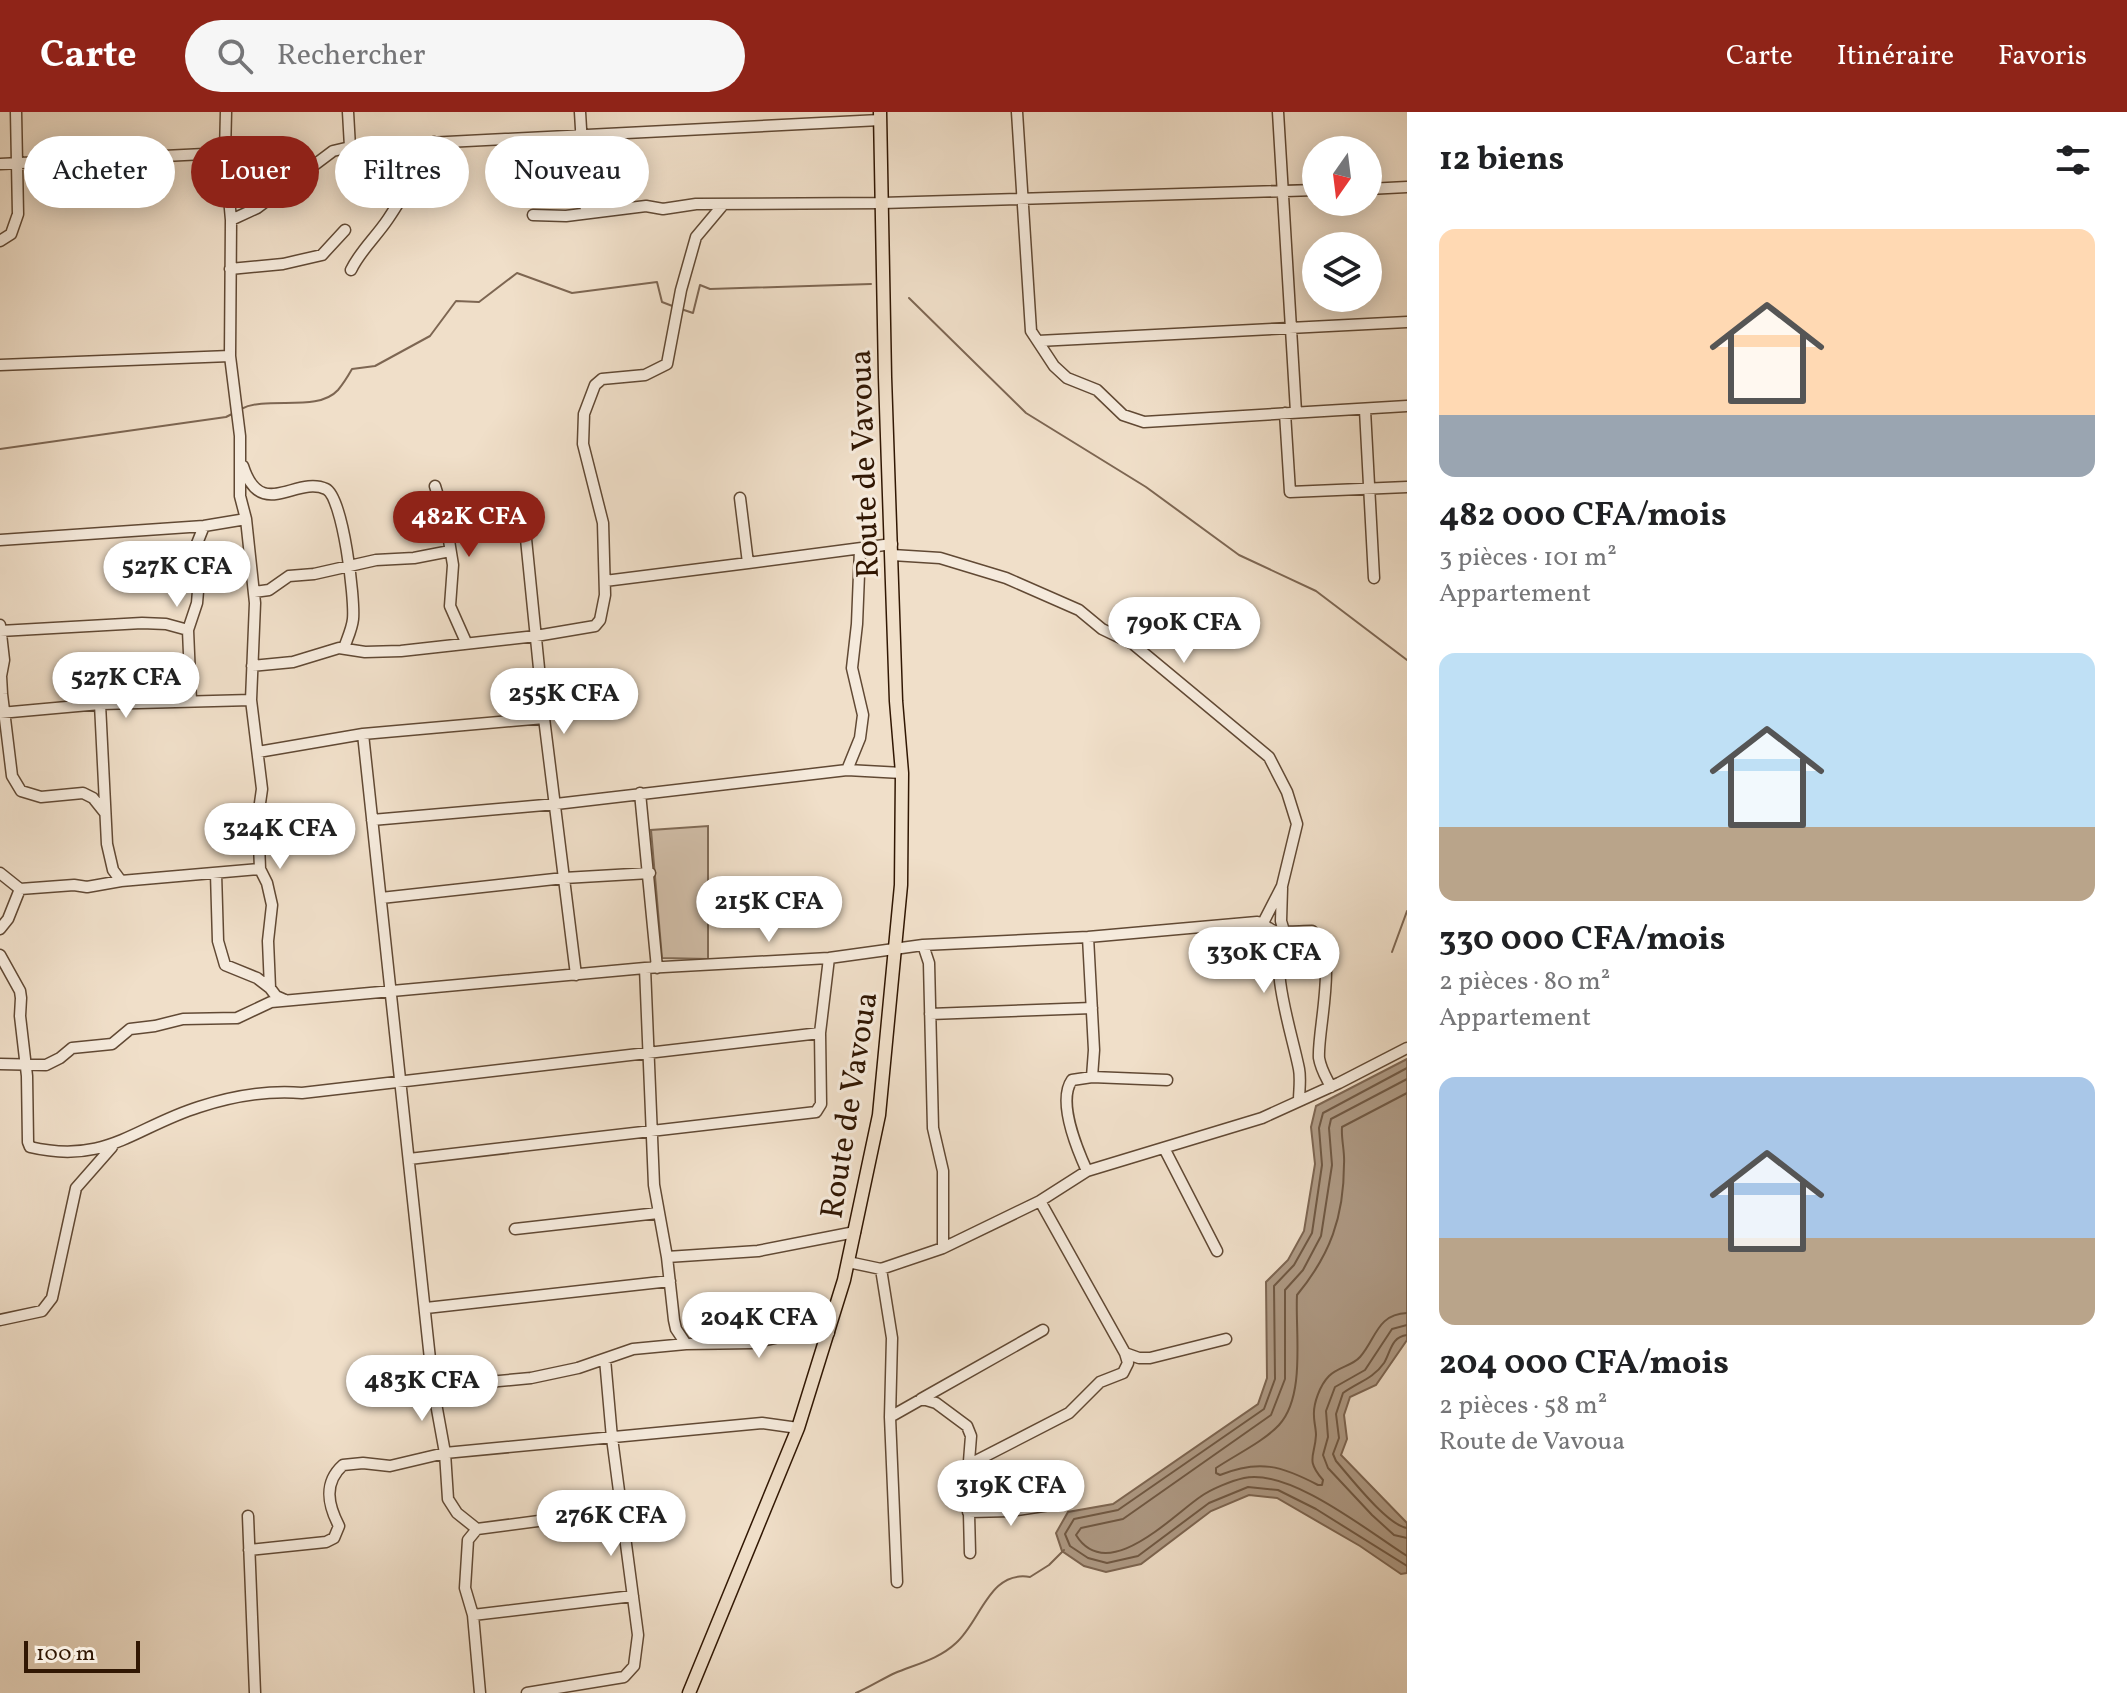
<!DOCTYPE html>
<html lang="fr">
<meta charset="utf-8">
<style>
:root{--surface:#fff;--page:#f6f6f6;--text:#202124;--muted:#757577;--accent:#8f2418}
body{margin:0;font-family:Vollkorn,serif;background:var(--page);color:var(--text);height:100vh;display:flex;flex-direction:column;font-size:30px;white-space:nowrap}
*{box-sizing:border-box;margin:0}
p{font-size:26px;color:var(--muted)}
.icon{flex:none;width:44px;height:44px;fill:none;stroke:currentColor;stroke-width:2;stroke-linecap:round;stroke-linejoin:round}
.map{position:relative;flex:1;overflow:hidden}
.drawer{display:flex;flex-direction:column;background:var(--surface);width:720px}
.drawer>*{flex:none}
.hud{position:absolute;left:24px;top:24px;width:760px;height:72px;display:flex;gap:16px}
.needle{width:52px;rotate:194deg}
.fabs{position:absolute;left:1302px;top:24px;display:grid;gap:16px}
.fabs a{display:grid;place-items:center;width:80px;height:80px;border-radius:50%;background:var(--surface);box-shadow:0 4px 20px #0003;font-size:40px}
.scale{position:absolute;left:24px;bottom:20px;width:116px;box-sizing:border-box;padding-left:8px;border:4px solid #311703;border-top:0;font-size:22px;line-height:28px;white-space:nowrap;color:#311703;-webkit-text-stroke:6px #f5eadc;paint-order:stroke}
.price{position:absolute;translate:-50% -68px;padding:0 18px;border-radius:28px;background:#fff;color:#222;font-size:26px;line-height:52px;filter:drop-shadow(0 2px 4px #0008)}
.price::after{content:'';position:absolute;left:50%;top:48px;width:24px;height:18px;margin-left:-12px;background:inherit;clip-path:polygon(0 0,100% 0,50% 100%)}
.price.on{background:var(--accent);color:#fff}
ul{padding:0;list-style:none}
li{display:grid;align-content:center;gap:16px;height:424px;padding:0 32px}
li span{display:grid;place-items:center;height:248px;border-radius:16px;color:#555}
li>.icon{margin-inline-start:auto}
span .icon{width:144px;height:144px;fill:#fffc;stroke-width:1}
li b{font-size:34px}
h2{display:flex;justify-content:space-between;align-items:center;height:96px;padding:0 32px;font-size:34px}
.pill{padding:0 28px;border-radius:36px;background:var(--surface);box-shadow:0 4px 20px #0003;font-size:28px;line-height:72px}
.pill.on{background:var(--accent);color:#fff}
header{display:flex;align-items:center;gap:48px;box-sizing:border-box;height:112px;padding:0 40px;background:var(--accent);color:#fff}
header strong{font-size:38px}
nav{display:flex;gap:44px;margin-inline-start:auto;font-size:28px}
.search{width:560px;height:72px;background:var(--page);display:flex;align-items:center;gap:20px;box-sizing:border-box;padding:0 28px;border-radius:44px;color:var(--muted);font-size:30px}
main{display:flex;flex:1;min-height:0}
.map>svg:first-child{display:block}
.green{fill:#d0bda7;stroke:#806a55;stroke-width:2}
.water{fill:#af9b86;stroke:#7d6652;stroke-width:2}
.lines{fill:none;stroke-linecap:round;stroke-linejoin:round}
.shore{stroke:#705944;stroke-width:2}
.stream{stroke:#7d6652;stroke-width:2}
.minor-casing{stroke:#614934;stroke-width:13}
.major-casing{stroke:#311703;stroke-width:15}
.minor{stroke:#f5eadc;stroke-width:10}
.major{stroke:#f0dfc9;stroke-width:12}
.labels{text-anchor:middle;stroke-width:6;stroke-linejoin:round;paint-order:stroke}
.street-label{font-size:32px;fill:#311703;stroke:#f5eadc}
</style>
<header>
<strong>Carte</strong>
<div class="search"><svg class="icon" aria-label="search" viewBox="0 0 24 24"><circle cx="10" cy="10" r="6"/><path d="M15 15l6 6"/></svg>Rechercher</div>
<nav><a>Carte</a><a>Itinéraire</a><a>Favoris</a></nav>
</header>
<main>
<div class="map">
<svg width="1407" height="1581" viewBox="0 0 1407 1581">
<rect width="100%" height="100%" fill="#f0dfc9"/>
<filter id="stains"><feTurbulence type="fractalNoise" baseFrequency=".0025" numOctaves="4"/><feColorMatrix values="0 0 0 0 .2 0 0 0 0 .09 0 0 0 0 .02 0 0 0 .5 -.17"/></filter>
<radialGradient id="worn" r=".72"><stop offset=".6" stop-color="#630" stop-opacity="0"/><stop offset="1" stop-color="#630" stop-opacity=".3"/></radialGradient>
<path class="green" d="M708 714V847L662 846 651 718Z"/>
<path class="water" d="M1407 947V1228L1376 1273 1350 1285 1344 1303 1347 1327 1341 1343 1407 1411V1461L1401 1462 1360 1434 1277 1386 1249 1383 1211 1399 1141 1452 1106 1460 1084 1454 1062 1439 1056 1421 1068 1400 1113 1392 1258 1292 1267 1266 1266 1170 1288 1148 1304 1119 1315 1052 1311 1015 1316 994Z"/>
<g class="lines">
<path class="shore" d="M1407 956 1323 1001 1319 1016 1322 1053 1312 1121 1294 1153 1274 1174 1275 1267 1264 1297 1118 1398 1074 1407 1065 1422 1070 1434 1088 1446 1107 1451 1138 1444 1209 1391 1248 1375 1278 1378 1316 1397 1407 1454
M1407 967 1331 1007 1329 1016 1332 1053 1321 1124 1303 1158 1285 1178V1267L1271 1303 1123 1407 1081 1416 1076 1423C1107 1473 1171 1405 1200 1385 1211 1377 1231 1369 1244 1366 1290 1356 1369 1420 1407 1444
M1407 981 1342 1015C1341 1027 1345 1040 1344 1052 1344 1105 1330 1143 1297 1183 1295 1219 1306 1284 1279 1313 1263 1330 1237 1342 1216 1356V1361L1220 1363C1259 1347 1282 1354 1318 1373H1322L1323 1368C1305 1347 1315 1345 1316 1323 1316 1317 1314 1310 1314 1304 1313 1292 1320 1273 1329 1264 1338 1255 1352 1254 1360 1245 1376 1227 1377 1202 1407 1201
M1407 1213 1392 1217 1365 1258 1335 1275 1326 1299 1328 1325 1323 1343 1328 1356 1372 1403 1394 1423 1407 1426
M1407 1223C1391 1225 1391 1239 1384 1251 1373 1267 1358 1270 1343 1281L1336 1302 1339 1326 1333 1342 1336 1349C1350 1365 1387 1413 1407 1416"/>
<path class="stream" d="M909 186 1026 301 1146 375 1239 443 1316 479 1407 548
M681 197 693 201 700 173 710 177 871 172
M241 297C268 283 317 301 338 278 343 272 348 264 352 257L375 254 430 224 456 189 479 190 517 161 572 181 657 170 662 190 675 195
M0 337 226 305 232 302
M1392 840 1407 799
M856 1581C870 1575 882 1567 895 1561 917 1552 939 1547 956 1531 981 1509 989 1458 1030 1465L1049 1453 1064 1438"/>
<g class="minor-casing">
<path id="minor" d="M226 0 225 41 231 108 230 244 240 324V384L246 407 255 491 251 588 262 677 258 705 260 757 267 771 272 793 268 829 270 876 276 884 285 888
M348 0 350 35
M580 0 586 101
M1017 0 1031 219 1054 254 1067 266 1097 278 1123 303 1144 310 1407 294
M1278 0 1296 300
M0 52 225 41
M1368 77 1407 75
M533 103 566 104 646 94 663 97 696 92 882 91 1316 78
M231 108 257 96 333 39 350 35 880 8
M0 129 11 122 18 102 16 0
M230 157 283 152 322 143 345 118
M351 158C360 139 376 125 388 107 405 82 419 56 434 30
M1038 229 1407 210
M0 253 230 244
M1365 298 1374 466
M1285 301 1290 380 1407 375
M243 354C261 410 296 363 326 377 343 385 355 487 353 507 352 517 347 527 344 536
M435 374 446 410 453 453 450 494 466 530
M740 386 748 451 892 432
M522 387 544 606 576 863
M0 428 204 414 246 407
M892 443 940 446 1006 466 1079 498 1102 517 1133 532 1269 645 1287 680 1297 712 1282 774 1263 811
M605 469 748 451
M254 480 269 478 289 464 314 462 376 448 414 446 450 439
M0 513 4 548 1 564 2 582 12 664 21 679 41 685 83 681 93 686 105 701
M0 519 142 511 166 512 188 518
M252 554 293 550 339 536 365 540 401 539 536 524 595 514 600 508 605 483 603 411 583 332 584 302 595 273 602 267 645 263 667 252 681 178 696 125 722 94
M191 589 188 518 197 491 199 467 192 444 204 414
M100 592 107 732 113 758 121 769
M0 601 100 592 251 588
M363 622 433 1275 445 1341 448 1387 457 1401 477 1417
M258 640 363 622 544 606
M847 658 860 626 863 603 852 556 857 512 860 437
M640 681 657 856
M372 708 556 692 847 658 902 661
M0 761 20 777 74 773 87 775 121 769 260 757
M216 761 218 829 225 853 257 866 270 876
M1282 776 1281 809 1284 819C1268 853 1292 921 1299 957 1301 967 1299 979 1299 989
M381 786 564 766 650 761
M0 817 8 807 20 777
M923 833 929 851 933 1016 943 1059V1136
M0 843 20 879 21 886 20 904 27 964 28 1030 30 1035C106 1053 135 1015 199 995 233 984 267 978 302 981L820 921 829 846
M645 856 654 1073 667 1145 674 1208 676 1217 686 1232
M930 902 1092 896
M0 952 46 953 60 946 72 936 112 932 130 917 155 914 183 907 237 906 271 890 645 856 829 846 923 833 1088 825 1257 810C1265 811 1267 817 1275 819 1286 821 1300 819 1312 819 1340 837 1317 918 1319 946 1321 958 1326 965 1331 975
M1092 965 1167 968
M1164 1036 1217 1139
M409 1047 816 1000 821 992 820 921
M1087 1059C1077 1037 1057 989 1072 968L1092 965 1094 938 1088 825
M515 1117 658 1101
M667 1145 758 1139 855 1120
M848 1150 881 1157 943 1136 1040 1089 1087 1059 1262 1006 1339 971 1407 936
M881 1157 892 1226 890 1305 897 1470
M426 1196 670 1169
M0 1208 42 1199 52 1186 76 1076 112 1035
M1125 1241 1139 1246H1150L1226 1227
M433 1275 531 1266 578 1256 633 1237 686 1232 752 1231 784 1224 829 1221
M921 1287 1043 1218
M890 1305 920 1288H926L936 1291 967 1314 971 1324 968 1362 970 1441
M968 1353 1069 1301 1100 1270 1123 1261 1128 1251 1125 1241 1040 1089
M968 1400 1011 1399 1050 1393
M248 1404 255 1581
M249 1438 326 1430 334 1426 339 1414C328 1393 323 1371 343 1353L363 1351 390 1354 445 1341 762 1311 798 1316
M473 1503 633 1484
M480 1581 473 1503 465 1476 468 1428 477 1417 622 1398
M527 1581 624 1565 634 1554 638 1523 612 1326 605 1247"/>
</g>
<g class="major-casing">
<path id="major" d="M689 1581 798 1316 844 1168 879 1003 901 773 902 661 896 589 885 265 880 0"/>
</g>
<use href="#minor" class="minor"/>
<use href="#major" class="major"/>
</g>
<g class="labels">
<g class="street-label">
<text transform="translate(863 352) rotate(-92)" y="11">Route de Vavoua</text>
<text transform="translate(848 993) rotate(-81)" y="11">Route de Vavoua</text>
</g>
</g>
<rect width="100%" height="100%" filter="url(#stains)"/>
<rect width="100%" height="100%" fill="url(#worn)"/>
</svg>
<div class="fabs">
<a><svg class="needle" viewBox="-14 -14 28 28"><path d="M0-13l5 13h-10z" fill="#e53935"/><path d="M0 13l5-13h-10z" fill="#757577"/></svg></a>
<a><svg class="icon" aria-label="layers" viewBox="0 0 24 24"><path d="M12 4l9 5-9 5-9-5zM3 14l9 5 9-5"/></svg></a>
</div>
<div class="scale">100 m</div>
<b class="price on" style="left:469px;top:447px">482K CFA</b>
<b class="price" style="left:177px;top:497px">527K CFA</b>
<b class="price" style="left:1184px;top:553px">790K CFA</b>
<b class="price" style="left:126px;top:608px">527K CFA</b>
<b class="price" style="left:564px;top:624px">255K CFA</b>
<b class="price" style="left:280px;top:759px">324K CFA</b>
<b class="price" style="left:769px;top:832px">215K CFA</b>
<b class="price" style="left:1264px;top:883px">330K CFA</b>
<b class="price" style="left:759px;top:1248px">204K CFA</b>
<b class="price" style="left:422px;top:1311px">483K CFA</b>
<b class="price" style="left:1011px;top:1416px">319K CFA</b>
<b class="price" style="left:611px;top:1446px">276K CFA</b>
<div class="hud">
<a class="pill">Acheter</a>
<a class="pill on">Louer</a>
<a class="pill">Filtres</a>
<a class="pill">Nouveau</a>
</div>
</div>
<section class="drawer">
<h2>12 biens<svg class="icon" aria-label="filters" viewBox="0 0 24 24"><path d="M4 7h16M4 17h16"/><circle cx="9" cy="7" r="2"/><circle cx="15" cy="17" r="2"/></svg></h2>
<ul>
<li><span style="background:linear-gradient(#ffd9b3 75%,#9aa5b1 0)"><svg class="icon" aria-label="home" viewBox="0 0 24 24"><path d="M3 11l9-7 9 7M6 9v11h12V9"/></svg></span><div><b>482 000 CFA/mois</b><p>3 pièces · 101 m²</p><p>Appartement</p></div></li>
<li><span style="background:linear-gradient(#bfe0f5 70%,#b9a48a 0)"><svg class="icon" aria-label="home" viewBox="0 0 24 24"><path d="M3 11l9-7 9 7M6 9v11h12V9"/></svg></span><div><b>330 000 CFA/mois</b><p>2 pièces · 80 m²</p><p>Appartement</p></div></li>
<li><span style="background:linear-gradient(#a9c7e8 65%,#b9a48a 0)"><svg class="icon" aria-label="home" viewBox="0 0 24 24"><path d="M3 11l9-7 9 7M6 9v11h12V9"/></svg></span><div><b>204 000 CFA/mois</b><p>2 pièces · 58 m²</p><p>Route de Vavoua</p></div></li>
</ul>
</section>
</main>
